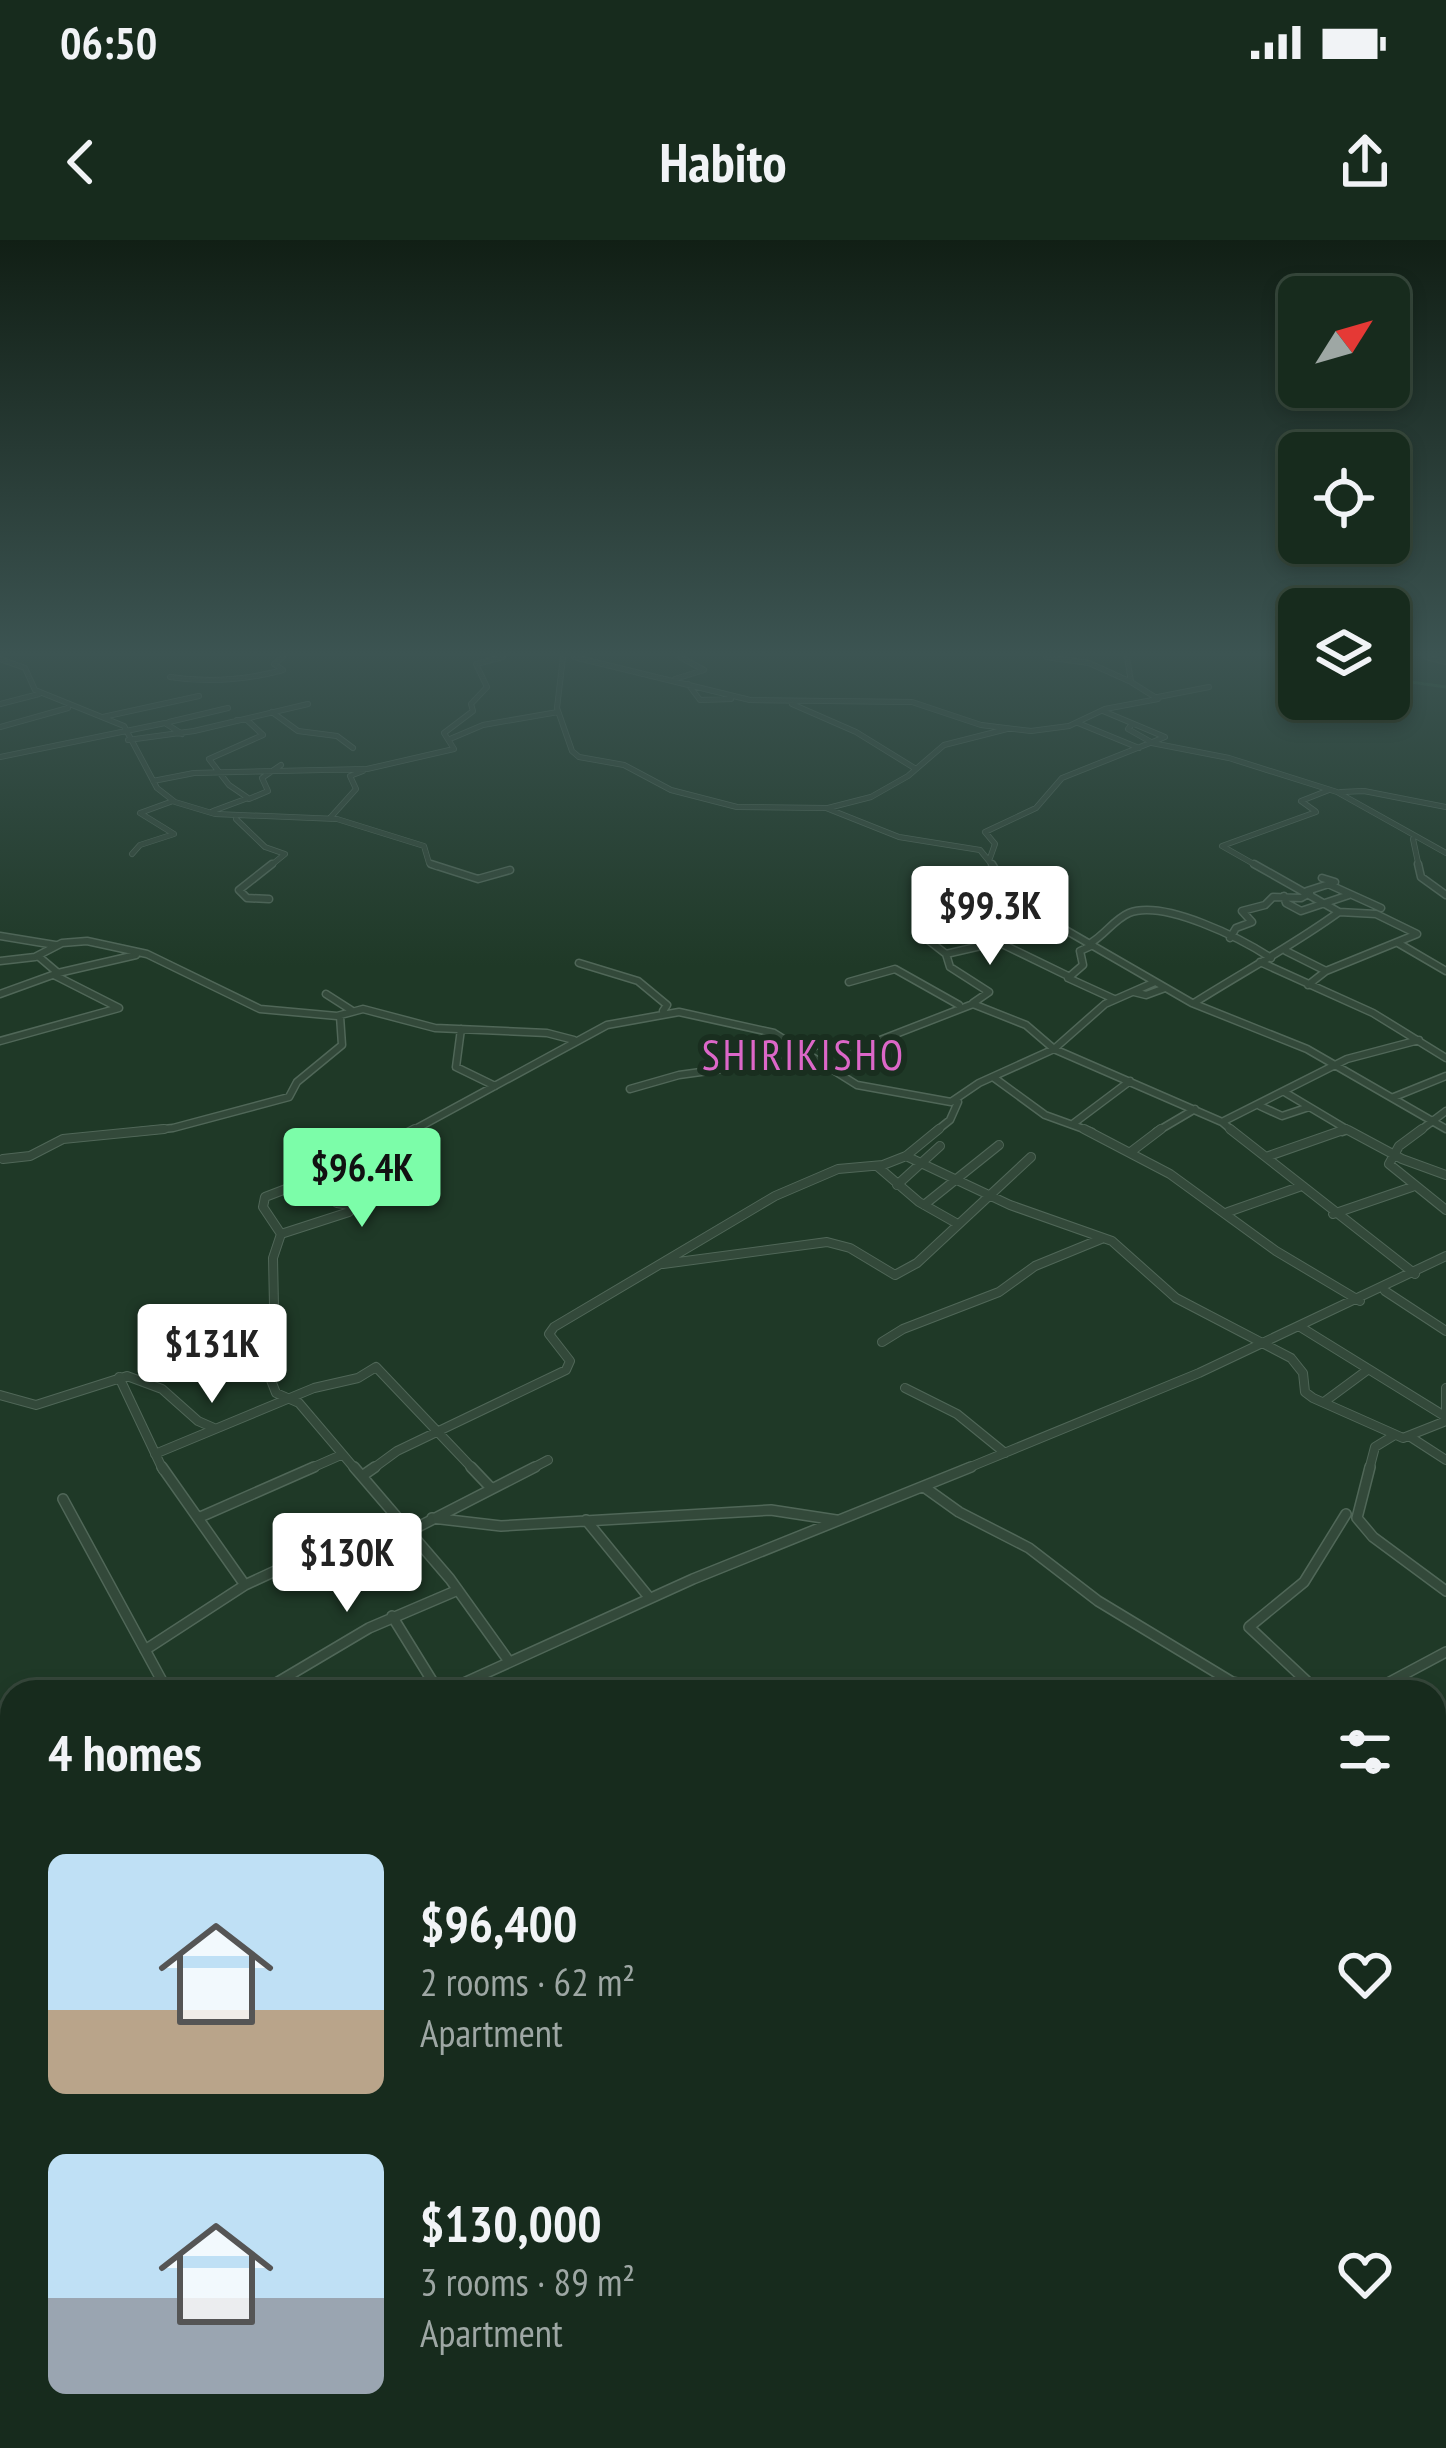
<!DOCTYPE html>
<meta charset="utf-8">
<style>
:root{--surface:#172b1d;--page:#24372a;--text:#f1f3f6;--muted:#9ea7a4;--line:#36473b;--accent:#7cfda9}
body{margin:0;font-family:"PT Sans Narrow",sans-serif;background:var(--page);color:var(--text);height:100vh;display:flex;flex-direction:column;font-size:45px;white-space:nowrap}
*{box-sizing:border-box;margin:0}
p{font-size:39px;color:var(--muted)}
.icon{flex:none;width:66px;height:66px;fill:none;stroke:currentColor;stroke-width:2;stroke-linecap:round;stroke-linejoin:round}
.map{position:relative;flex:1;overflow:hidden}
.sheet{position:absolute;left:0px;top:1440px;width:1446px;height:768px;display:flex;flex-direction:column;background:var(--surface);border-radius:36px 36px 0 0;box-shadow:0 6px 18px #0003,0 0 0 3px var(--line)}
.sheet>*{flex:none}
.needle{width:78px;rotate:53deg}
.tools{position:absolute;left:1278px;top:36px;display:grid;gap:24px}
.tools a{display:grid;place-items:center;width:132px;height:132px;border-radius:18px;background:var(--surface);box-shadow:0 6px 18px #0003,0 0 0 3px var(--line);font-size:60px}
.price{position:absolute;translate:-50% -102px;padding:0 27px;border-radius:12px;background:#fff;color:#222;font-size:39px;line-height:78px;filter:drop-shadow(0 3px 6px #0008)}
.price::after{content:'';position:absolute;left:50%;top:72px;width:36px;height:27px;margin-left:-18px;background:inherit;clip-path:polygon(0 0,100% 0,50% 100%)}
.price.active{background:var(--accent);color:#111}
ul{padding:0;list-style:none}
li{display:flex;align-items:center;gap:36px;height:300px;padding:0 48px}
li span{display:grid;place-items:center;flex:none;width:336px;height:240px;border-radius:18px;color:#555}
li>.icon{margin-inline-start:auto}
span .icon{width:144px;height:144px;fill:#fffc;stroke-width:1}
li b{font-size:51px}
h2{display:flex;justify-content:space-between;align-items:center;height:144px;padding:0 48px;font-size:51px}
.status{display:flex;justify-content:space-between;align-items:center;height:84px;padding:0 60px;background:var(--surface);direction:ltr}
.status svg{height:33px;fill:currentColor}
header{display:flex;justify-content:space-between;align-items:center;height:156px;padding:0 48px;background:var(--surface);font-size:54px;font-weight:800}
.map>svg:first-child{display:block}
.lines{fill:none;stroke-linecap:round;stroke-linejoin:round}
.stream{stroke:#2b5839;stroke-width:3}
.street-far4-casing{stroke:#506758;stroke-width:6}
.street-far3-casing{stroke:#506758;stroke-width:9}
.street-far2-casing{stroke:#506758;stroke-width:10}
.street-far1-casing{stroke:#506758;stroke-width:12}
.street-casing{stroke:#506758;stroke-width:15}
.street-far4{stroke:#33493a;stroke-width:4.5}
.street-far3{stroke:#33493a;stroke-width:6}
.street-far2{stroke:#33493a;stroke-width:8}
.street-far1{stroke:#33493a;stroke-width:9}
.street{stroke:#33493a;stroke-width:12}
.labels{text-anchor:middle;stroke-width:12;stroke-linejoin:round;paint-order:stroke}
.far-quarter-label{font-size:42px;letter-spacing:3px;fill:#dc67c8;stroke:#192e1f}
</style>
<div class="status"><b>06:50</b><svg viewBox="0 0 49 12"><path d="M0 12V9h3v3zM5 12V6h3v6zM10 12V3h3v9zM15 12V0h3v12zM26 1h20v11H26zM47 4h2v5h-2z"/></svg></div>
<header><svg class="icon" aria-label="back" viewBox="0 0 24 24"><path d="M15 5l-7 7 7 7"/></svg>Habito<svg class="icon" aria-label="share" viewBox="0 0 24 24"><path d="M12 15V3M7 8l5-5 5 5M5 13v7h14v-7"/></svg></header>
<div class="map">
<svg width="1446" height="2208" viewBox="0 0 1446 2208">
<rect width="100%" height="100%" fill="#1f3927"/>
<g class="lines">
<path class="stream" d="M1389 439 1446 447
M1308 481 1355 474 1341 459"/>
<g class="street-far4-casing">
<path id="street-far4" d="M563 417 557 468 572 511 579 517 624 525 671 550 737 567 826 568 899 597 980 610 994 627
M574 417 750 460 912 462 981 485 1031 491 1069 486 1105 469 1158 459 1131 442 1127 417
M1046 417 1089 423 1129 441
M1426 417 1446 422
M0 419 25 428 35 450 124 486 157 548 175 562 215 574 337 579 424 606 429 623 437 627
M170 437C208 443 246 440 283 430L274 424 283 417
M675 439 704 430 680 417
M688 444 700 460 731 459
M1158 457 1209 447
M0 464 39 454
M792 464 856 492 916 529
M272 472 298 491 337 496 353 508
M103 477 199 456
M169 482 228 468
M1078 483 1139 508
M1132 484 1128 489 1151 502
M0 487 68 468
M450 499 483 485 558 472
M128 500 194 491 308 464
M1152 503 1229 518 1337 552 1446 613
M0 517 165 483 182 494
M153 541 194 533 367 529 454 509 444 493 473 471 471 464 487 447 476 424 503 417
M1341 552 1364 551 1446 567
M249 559 268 551 262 538 281 525
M828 568 871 557 908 536 944 505 1007 489
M213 571 248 558 229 545 209 519 263 495 247 480H237
M1315 571 1301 561 1329 550
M330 578 356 549 350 536 363 531
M236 579 265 607 285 614 269 627
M1413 599 1419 627
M132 614 140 605 174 594 140 573 173 561
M990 618 995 604 985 592 1036 568 1062 538 1165 497 1103 471
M1259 627 1222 606 1316 572"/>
</g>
<g class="street-far3-casing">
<path id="street-far3" d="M431 624 478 639 510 630
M992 624 1008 651 1024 666 1192 763 1307 809 1446 889
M1418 624 1421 637 1446 655
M1328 644 1381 668
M1307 651 1335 642 1322 638
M1284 656 1286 663 1301 671 1349 655
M269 659 247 658 239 650 272 624
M0 696 55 705
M1230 698 1236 688 1252 682 1242 671 1265 665 1273 657 1301 658 1310 653
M928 700 946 714 950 727 989 752 973 763
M1092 702C1105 694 1115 679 1129 673 1164 659 1242 699 1271 718
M1398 703 1446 731
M1093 705 1080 711 1083 725 1068 738 1114 759
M1286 711 1326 731 1308 745
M946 714 998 702 1068 736
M38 716 58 733
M0 721 35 717 62 703 87 701 147 714 260 769 337 776 363 769 435 788 547 793 574 800
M1260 722 1373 773 1446 818
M579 723 638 741 667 765 663 771
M1326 731 1417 694 1376 674 1339 672
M849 742 895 729 959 765
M1134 752 1146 755 1165 748
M0 754 58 733 136 715
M326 754 351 770
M1194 763C1243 732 1292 706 1339 672L1254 624
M461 789 456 827 495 846
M0 801 119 768 54 735
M993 837 1045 875 1092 892
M630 849 679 835 759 824 822 804 852 811 973 764 1026 785 1054 809 1222 882 1234 892
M1286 853 1348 890 1342 892
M1394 857 1446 836
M1260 866 1282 876 1309 867
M1224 881 1347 819 1419 800
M1074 883 1130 841
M134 892 173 888 289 857 297 842 342 805 340 776
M410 892 607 785 679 772 774 793 857 845 951 862 979 843 1054 809 1105 764 1155 742
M935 892 950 880 958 862
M1156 892 1195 869
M1418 892 1446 871"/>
</g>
<g class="street-far2-casing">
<path id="street-far2" d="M1084 889 1170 934 1276 1011 1360 1061
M1230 889 1415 1034
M1422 889 1399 906 1389 924 1446 970
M1348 890 1402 919 1446 935
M1132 911 1161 889
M906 916 1010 965 1112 1001 1176 1058 1291 1118 1303 1133 1305 1152 1313 1158 1403 1198 1446 1181
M1266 917 1346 889
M3 919 30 916 63 899 164 889
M877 926 919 962 956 983
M897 945 940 906
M924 965 999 905
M1228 972 1299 947
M1333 974 1412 947
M281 994 349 972 350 965 337 963
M663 1024 827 1002 850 1008 895 1035 917 1023 1031 917
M1385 1051 1446 1091
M1302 1088 1446 1177
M882 1102 903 1089 999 1052 1035 1026 1101 999
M119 1137 163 1230
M905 1148 957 1174 1005 1213
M1446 1148V1176
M0 1155 36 1165 127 1136 162 1149 198 1181 214 1188
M1324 1162 1366 1131
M1412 1198 1446 1220
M155 1214 314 1148 358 1138 376 1127 474 1230
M307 1230 341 1215
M356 1230 299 1163 276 1153 256 1102 274 1066 273 1018 281 994 263 967 265 957 338 929 415 889
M371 1230 397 1211 566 1130 570 1121 549 1094 554 1087 775 956 838 929 883 925 906 916 939 889
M529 1230 548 1220
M963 1230 1199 1133 1446 1016
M1369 1230 1375 1207 1393 1196"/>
</g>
<g class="street-far1-casing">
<path id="street-far1" d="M162 1227 245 1345
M354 1227 450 1339 508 1420
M471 1227 490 1247
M1370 1227 1357 1278 1373 1297 1446 1351
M362 1236 375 1227
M924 1247 959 1272 1029 1308 1098 1361 1232 1442 1272 1450 1373 1451 1446 1412
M63 1259 168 1452
M198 1278 314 1227
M432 1278 501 1286 771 1270 836 1280
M586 1280 648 1356
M410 1291 535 1227
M392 1376 439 1452
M145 1410 245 1345 394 1276
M1314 1448 1249 1387 1304 1342 1346 1274
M261 1452 369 1388 458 1350
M444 1452 693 1339 971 1227"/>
</g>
<g class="street-casing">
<path id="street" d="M0 1695 12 1689
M1434 1740 1446 1735
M1434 1853 1446 1846
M1112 2196 1120 2208
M579 2208 607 2196"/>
</g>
<use href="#street-far4" class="street-far4"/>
<use href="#street-far3" class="street-far3"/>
<use href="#street-far2" class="street-far2"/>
<use href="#street-far1" class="street-far1"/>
<use href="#street" class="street"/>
</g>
<linearGradient id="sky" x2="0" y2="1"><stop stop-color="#111f15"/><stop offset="0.57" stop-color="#3c5452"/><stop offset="1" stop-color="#3c5452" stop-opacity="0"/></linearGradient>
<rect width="1446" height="726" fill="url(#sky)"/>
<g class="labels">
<g class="far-quarter-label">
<text x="804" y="830">SHIRIKISHO</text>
</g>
</g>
</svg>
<div class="tools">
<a><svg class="needle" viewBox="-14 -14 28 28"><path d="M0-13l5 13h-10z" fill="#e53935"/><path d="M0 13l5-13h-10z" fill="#9ea7a4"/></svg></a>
<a><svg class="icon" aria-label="locate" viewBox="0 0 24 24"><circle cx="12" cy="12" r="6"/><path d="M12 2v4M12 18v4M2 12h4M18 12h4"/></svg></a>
<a><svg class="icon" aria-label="layers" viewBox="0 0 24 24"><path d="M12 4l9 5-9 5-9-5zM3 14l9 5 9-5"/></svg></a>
</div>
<b class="price" style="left:990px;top:728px">$99.3K</b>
<b class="price active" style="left:362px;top:990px">$96.4K</b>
<b class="price" style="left:212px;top:1166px">$131K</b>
<b class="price" style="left:347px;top:1375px">$130K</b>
<section class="sheet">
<h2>4 homes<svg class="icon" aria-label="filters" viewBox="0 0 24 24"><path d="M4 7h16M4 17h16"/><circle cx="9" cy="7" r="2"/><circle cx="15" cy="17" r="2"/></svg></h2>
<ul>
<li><span style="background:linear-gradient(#bfe0f5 65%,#b9a48a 0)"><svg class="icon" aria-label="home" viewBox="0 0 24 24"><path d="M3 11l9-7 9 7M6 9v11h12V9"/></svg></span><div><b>$96,400</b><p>2 rooms · 62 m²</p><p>Apartment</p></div><svg class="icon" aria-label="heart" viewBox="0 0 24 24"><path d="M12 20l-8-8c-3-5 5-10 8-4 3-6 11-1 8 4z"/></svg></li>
<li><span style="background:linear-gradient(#bfe0f5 60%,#9aa5b1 0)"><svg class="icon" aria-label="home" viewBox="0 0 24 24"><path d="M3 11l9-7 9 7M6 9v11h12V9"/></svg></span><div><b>$130,000</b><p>3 rooms · 89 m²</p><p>Apartment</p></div><svg class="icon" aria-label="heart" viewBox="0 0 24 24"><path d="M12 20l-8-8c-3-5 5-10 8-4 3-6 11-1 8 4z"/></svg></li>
</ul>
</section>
</div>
